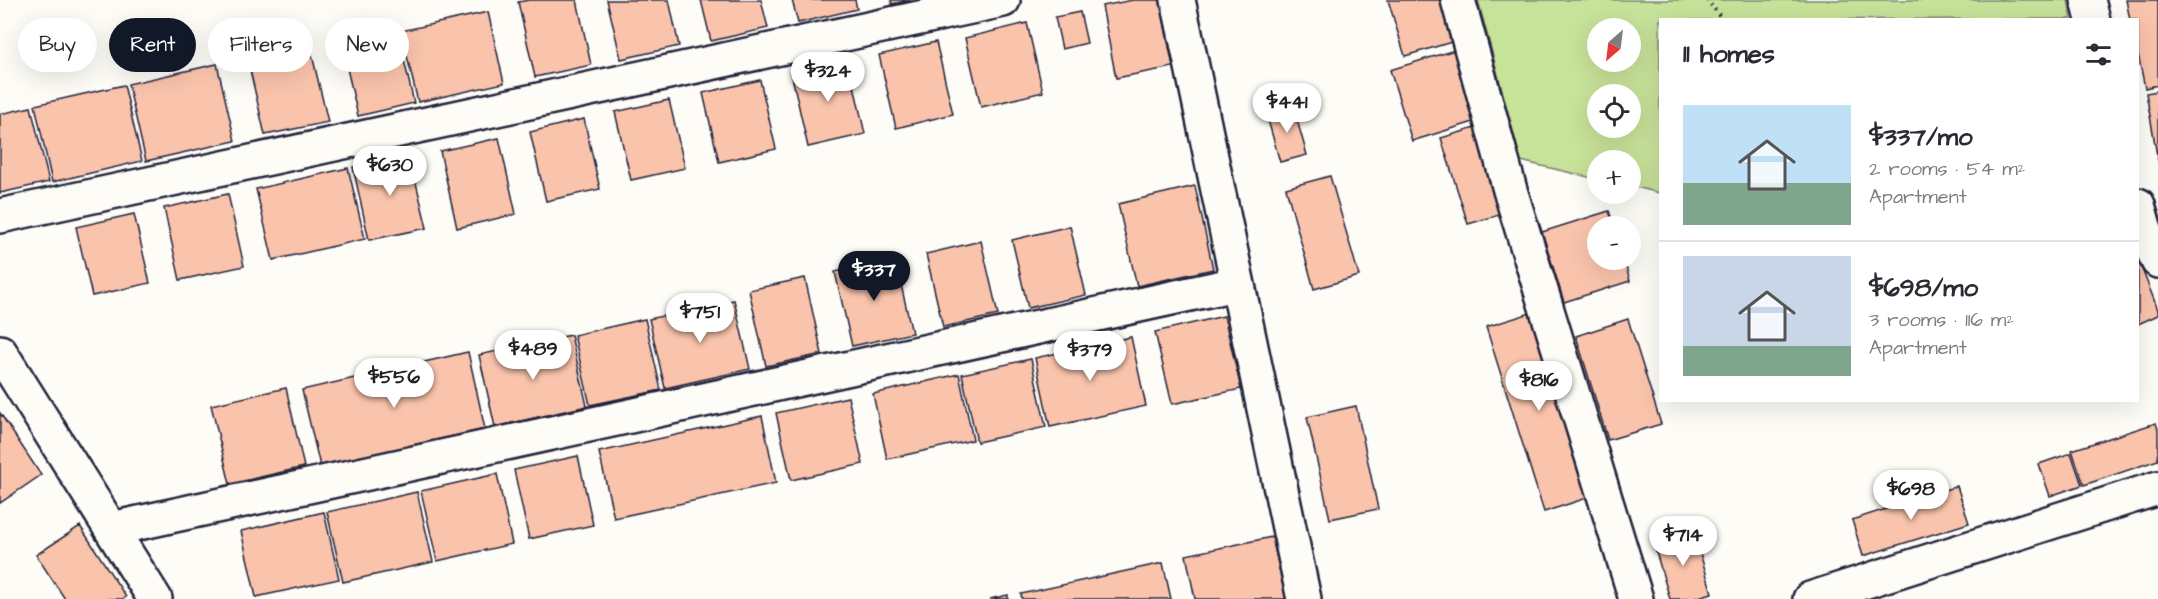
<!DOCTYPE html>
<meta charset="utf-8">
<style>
:root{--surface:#fff;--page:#f7f7f7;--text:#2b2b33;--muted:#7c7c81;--line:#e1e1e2;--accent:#111827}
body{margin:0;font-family:"Architects Daughter",sans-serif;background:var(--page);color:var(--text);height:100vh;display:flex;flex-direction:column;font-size:22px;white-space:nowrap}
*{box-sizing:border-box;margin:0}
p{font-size:20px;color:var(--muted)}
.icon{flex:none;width:33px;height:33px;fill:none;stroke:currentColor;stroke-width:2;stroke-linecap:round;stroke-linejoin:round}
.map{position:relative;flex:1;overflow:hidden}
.details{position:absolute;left:1659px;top:18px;width:480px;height:384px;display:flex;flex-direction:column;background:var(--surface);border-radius:0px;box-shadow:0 6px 24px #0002}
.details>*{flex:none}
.banner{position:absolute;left:18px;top:18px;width:570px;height:54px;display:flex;gap:12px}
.needle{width:39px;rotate:208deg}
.tools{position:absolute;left:1587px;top:18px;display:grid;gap:12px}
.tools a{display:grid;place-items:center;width:54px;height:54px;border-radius:50%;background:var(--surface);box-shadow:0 6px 24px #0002;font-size:30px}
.price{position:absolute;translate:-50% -51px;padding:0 14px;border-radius:21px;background:#fff;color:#222;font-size:20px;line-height:39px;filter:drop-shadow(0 2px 3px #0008)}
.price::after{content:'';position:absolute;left:50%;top:36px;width:18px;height:14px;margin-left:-9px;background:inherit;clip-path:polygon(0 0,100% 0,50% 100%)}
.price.active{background:var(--accent);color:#fff}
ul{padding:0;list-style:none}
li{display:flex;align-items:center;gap:18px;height:150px;padding:0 24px}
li+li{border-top:2px solid var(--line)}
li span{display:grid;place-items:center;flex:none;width:168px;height:120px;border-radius:0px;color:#555}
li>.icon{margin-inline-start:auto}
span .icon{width:72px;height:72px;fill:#fffc;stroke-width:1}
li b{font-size:26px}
h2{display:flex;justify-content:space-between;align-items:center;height:72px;padding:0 24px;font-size:26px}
.pill{padding:0 21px;border-radius:27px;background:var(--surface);box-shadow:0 6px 24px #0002;font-size:21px;line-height:54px}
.pill.active{background:var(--accent);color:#fff}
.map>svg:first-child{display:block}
.green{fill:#c7e299;stroke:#74826a;stroke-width:1.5;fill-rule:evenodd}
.building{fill:#fac4ac;stroke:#22223b;stroke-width:1.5}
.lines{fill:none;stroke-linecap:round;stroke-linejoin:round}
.minor-casing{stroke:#22223b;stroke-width:38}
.path{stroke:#22223b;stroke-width:4;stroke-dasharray:1.5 4.5;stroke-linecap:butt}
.minor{stroke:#fdfcf7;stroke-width:33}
</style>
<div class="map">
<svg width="2158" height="599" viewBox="0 0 2158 599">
<rect width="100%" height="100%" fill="#fdfcf7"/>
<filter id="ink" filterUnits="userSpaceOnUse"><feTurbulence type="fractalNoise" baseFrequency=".0167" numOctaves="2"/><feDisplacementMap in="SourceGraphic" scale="12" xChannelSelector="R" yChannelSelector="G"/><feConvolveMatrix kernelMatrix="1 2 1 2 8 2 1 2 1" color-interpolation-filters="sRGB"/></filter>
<g filter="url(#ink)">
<path class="green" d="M1478 0H2068L2072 19 1660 20V193L1631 186 1630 160H1598L1597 179 1521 161ZM1598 28H1630V62H1598ZM1598 94H1630V128H1598Z"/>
<path class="building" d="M529 0H577L591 65 535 77 518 2Z
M607 0H669L679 46 621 59Z
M701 0H761L768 28 711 41Z
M792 0H855L857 9 798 23Z
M891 0H911L892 4Z
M1133 0H1160L1173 67 1116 78 1102 6Z
M1388 0H1443L1455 41 1405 56Z
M2126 0H2158V85L2145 88 2138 54V20H2130Z
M488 12 504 83 418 102 401 31Z
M1080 12 1087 43 1062 49 1055 17Z
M1027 23 1043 92 981 107 965 38Z
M397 30 414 103 358 116 341 42Z
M307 34 328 122 265 135 245 48Z
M936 42 953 114 896 128 879 55Z
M1458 49 1480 120 1412 141 1390 70Z
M848 59 865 134 808 147 791 72Z
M217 64 235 141 146 161 128 84Z
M760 80 776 149 719 162 703 93Z
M124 85 142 161 52 182 35 105Z
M2158 91V161L2146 93Z
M669 100 685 168 631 180 615 112Z
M1293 106 1307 155 1280 162 1266 113Z
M31 107 49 182 0 193V114Z
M584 119 600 189 546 201 530 132Z
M1482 126 1509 212 1468 224 1441 138Z
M499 138 516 214 457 228 440 151Z
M409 154 427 228 369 240 353 167Z
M348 168 365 239 273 260 256 189Z
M1330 176 1359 276 1314 289 1286 188Z
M1195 186 1213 269 1137 286 1118 204Z
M228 194 244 266 180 280 164 208Z
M1609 211 1614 226H1598V260H1624L1630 281 1564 302 1542 232Z
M134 214 150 283 92 296 76 227Z
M1070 226 1086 295 1028 308 1012 240Z
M981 241 998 315 943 327 926 254Z
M895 258 912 333 852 346 835 272Z
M2138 259 2158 310V315L2138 324Z
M805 278 822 354 766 366 749 290Z
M734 300 750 369 665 388 649 319Z
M1534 312 1593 496 1544 512 1486 327Z
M1224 316 1241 389 1172 404 1155 332Z
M645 319 661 390 590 405 574 335Z
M1628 319 1661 424 1608 440 1576 336Z
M571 335 587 406 495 427 479 355Z
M1131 337 1146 406 1050 427 1035 358Z
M468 352 485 429 320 466 302 390Z
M1031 359 1046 427 977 442 962 374Z
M959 374 973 440 887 459 873 394Z
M286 388 304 467 230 484 211 405Z
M848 397 863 464 791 480 776 413Z
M1356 406 1378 509 1330 519 1307 417Z
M0 413 41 475 0 503Z
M762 416 776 483 614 518 599 452Z
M2156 423 2158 429V460L2084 485 2072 450Z
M2071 453 2082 485 2050 496 2039 464Z
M578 456 593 525 529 539 514 470Z
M497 474 512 544 437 561 421 491Z
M1957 486 1969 523 1863 556 1852 520Z
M417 492 433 562 343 582 327 512Z
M324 512 339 579 256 597 241 531Z
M80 526 126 597 123 599H65L36 555Z
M1693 530 1712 593 1692 599H1670L1653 542Z
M1272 537 1286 599H1195L1186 555Z
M1163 563 1171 599H1022L1021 594Z
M1008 595V599H990Z"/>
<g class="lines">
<g class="minor-casing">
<path id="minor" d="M1178 0 1304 599
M1458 0 1510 190 1636 599
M2088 0 2093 20
M2138 205 2146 234 2158 261
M0 216 1003 0
M0 352 155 599
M111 529 1236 284
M1810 599 2158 488"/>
</g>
<path class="path" d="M1707 0 1723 20"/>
<use href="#minor" class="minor"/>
</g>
</g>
</svg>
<div class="tools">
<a><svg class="needle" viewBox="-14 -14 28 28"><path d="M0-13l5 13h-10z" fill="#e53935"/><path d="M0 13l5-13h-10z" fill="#7c7c81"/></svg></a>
<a><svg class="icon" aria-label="locate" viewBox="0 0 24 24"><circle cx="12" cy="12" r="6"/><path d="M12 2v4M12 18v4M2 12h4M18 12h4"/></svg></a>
<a>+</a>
<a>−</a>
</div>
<b class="price" style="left:828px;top:103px">$324</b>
<b class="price" style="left:1287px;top:134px">$441</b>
<b class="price" style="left:390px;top:197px">$630</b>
<b class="price active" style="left:874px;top:302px">$337</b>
<b class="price" style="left:700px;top:344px">$751</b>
<b class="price" style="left:533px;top:381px">$489</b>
<b class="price" style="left:1090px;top:382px">$379</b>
<b class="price" style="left:394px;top:409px">$556</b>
<b class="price" style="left:1539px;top:412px">$816</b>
<b class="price" style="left:1911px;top:521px">$698</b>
<b class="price" style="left:1683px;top:567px">$714</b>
<div class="banner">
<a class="pill">Buy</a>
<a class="pill active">Rent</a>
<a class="pill">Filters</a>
<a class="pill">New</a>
</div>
<section class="details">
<h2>11 homes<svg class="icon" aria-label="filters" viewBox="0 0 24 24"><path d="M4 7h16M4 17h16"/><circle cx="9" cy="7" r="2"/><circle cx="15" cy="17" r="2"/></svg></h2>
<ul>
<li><span style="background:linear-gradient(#bfe0f5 65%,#7fa58c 0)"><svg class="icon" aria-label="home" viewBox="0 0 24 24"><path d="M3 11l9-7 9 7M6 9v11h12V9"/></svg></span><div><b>$337/mo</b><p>2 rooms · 54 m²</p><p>Apartment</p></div></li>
<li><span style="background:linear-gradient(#c9d6e8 75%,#7fa58c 0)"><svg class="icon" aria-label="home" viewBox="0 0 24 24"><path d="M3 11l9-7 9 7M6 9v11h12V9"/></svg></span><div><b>$698/mo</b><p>3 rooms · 116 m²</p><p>Apartment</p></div></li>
</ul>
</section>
</div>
